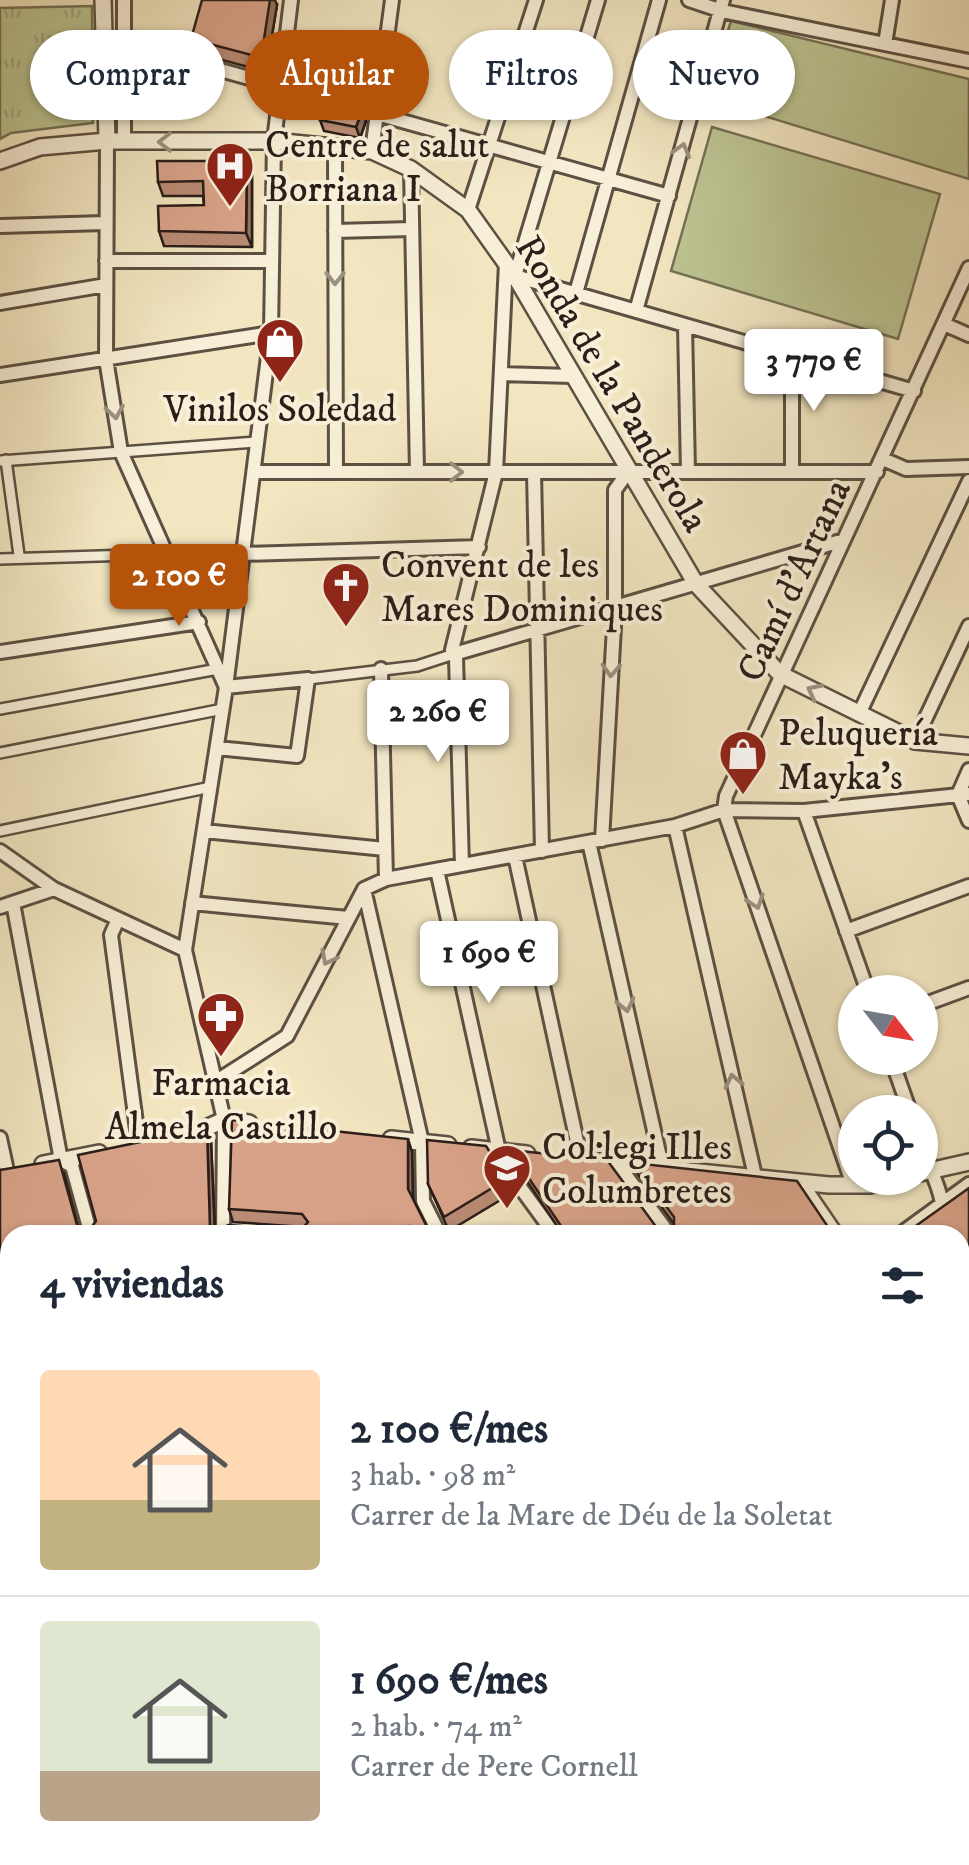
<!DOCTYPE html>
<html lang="es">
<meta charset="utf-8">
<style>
:root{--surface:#fff;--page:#f6f6f7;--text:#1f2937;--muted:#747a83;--line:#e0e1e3;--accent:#b45309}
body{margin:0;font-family:"IM FELL DW Pica",serif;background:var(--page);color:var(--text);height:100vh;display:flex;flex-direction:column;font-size:38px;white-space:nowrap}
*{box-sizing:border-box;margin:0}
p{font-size:32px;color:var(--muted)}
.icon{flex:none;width:55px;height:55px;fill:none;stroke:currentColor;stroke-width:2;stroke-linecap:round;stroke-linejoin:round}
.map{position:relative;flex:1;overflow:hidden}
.drawer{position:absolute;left:0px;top:1225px;width:970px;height:640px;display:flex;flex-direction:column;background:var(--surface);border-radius:30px 30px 0 0;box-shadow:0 2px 8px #0004}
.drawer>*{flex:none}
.hud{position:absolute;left:30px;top:30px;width:910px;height:90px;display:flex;gap:20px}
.needle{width:65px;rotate:121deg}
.buttons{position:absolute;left:838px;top:975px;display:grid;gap:20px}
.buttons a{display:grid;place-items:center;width:100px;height:100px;border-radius:50%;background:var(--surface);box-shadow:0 2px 8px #0004;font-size:50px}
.price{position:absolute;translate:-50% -85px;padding:0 22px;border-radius:10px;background:#fff;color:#222;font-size:32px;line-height:65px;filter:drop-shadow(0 2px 5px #0008)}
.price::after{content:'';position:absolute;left:50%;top:60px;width:30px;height:22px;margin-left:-15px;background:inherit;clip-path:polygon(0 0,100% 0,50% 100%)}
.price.selected{background:var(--accent);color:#fff}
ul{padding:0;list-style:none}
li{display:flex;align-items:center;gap:30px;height:250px;padding:0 40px}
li+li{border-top:2px solid var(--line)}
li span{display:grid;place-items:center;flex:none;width:280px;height:200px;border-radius:10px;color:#555}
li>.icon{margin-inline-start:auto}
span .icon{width:120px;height:120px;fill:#fffc;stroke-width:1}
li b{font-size:42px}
h2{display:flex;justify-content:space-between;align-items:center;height:120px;padding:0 40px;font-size:42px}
.pill{padding:0 35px;border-radius:45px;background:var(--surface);box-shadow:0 2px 8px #0004;font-size:35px;line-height:90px}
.pill.selected{background:var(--accent);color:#fff}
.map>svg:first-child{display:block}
.green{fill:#bcc492;stroke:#747156;stroke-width:2.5}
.park{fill:url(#park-tufts);stroke:#747156;stroke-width:2.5}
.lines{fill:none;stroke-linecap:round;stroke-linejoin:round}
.pedestrian-casing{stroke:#5d5043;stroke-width:14}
.minor-casing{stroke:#5d5043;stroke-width:18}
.tertiary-casing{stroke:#5d5043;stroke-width:20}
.pedestrian{stroke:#f7efd7;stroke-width:9}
.minor{stroke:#f7efd7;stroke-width:12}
.tertiary{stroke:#f7efd7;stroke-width:15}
.wall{fill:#ba8b75;stroke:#2b1e19;stroke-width:2.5}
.shaded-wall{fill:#97715f;stroke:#2b1e19;stroke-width:2.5}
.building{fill:#d8a288;stroke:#2b1e19;stroke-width:2.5}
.oneway{stroke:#9b9182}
.labels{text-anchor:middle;stroke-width:8;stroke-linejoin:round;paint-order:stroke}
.poi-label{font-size:38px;fill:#2b1e19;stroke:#f7efd7;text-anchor:start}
.street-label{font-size:38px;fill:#2b1e19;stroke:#f7efd7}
</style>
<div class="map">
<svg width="969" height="1865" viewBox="0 0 969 1865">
<defs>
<pattern id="park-tufts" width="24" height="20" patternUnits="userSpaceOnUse" patternTransform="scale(2.5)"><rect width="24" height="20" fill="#bcc492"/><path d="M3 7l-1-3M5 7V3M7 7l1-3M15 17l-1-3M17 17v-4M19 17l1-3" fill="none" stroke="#a2a87d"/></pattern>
</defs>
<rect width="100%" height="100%" fill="#f2e6c1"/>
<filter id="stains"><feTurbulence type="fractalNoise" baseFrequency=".002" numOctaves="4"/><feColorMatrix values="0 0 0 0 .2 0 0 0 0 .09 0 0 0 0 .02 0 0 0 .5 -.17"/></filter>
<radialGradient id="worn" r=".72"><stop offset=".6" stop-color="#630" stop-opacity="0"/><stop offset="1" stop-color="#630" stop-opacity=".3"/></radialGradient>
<path class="green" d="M731 21 969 79V179L706 98Z
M712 127 940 194 898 339 671 271Z"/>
<path class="park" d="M92 6 93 123 11 133 0 139V8Z"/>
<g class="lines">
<g class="pedestrian-casing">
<path id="pedestrian" d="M6 460 19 555
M0 461 257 442
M0 559 166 554
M308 679 417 666 454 654
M0 709 218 669
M0 753 223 709
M0 831 211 787
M812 1183 809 1191 839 1235
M49 1855 52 1865
M366 1855 367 1865
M478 1855 482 1865"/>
</g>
<g class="minor-casing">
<path id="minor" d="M598 0 515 276 914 391
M689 0 722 11 969 61
M103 37 669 196
M885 44 892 0
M107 141 106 359 121 452 225 685
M124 142V0
M335 146 336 472
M372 151 392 0
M411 169 417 472
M468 210 536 0
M0 226 105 223
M335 231 412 229
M106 261H272
M576 293 659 0
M0 303 106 285
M636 311 723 0
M944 324 969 335
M685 325 688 472
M792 356V472
M501 374 573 376
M0 375 271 333
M883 459 906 469 969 467
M254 472H877
M534 472 542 851
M243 554 479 547
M0 652 199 622
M454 654 844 540
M381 669 386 879
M859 714 969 481
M915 741 969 626
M217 748 297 756 308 679 226 687
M958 795 969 821
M958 795 969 770
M804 811 868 992
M675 826 755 1176
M204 831 385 849
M602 840 615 609V490L628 472
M589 842 662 1166
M0 851 54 889 185 950
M515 856 581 1160
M462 865 456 658 452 650 496 472 506 263
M437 870 499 1151 504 1165 555 1235
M364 889 422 1142 423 1201 440 1235
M13 903 61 1160 72 1166 91 1235
M192 903 348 918
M0 907 54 889
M118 919 111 935 139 1145
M846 931 969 886
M920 1006 969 988
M891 1058 910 1112
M215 1082 287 1036 364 889 386 879 675 826 724 810 804 811 969 794
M0 1138 7 1171
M920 1143C927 1165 939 1182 942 1204
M617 1163 670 1235
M853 1185 724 810 726 796 969 268
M223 1235 224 1120 185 950 226 687 271 333 274 141 291 0
M899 1235 969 1184
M0 1307 10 1339
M0 1500 10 1492
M960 1504H969
M0 1532 5 1547 0 1561
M207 1865V1855
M642 1865V1855
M725 1865 726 1855
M868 1865 869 1855"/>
</g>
<g class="tertiary-casing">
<path id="tertiary" d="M103 0 107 141
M0 161 40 147 107 141H274L372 151 411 169 468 210 515 276 696 584 780 674 915 741 969 746
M190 1135 224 1120 249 1123
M391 1139 448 1145
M471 1148 527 1154
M590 1161 829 1185H870L902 1178
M43 1164 99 1153
M920 1173 969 1162"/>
</g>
<use href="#pedestrian" class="pedestrian"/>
<use href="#minor" class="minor"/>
<use href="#tertiary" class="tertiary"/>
</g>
<path class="wall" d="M277 5 267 66 260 70 196 53 191 39Z
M362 111 366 121 360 138 324 131 320 120Z
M252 176V247L164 246 159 231 204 205 203 196H163L158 182Z
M207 1128 211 1141 215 1231 217 1232 301 1230 304 1227 233 1222 229 1209 412 1152 413 1199 430 1235H10L8 1303 0 1298V1170L64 1173 78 1226 88 1232Z
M510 1150 666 1232 674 1227V1224L639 1176 634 1163 828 1227 838 1235H563L515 1163Z
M507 1179 512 1193 449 1231 428 1184Z
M969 1188V1318H960V1235Z
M969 1319V1404L960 1403V1321L964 1322Z
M969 1407V1492H960V1408Z
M10 1552V1855L46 1860 53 1855H92L79 1860H477L632 1855V1860L0 1865V1555Z
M969 1570V1661L960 1660V1572Z
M969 1663V1736L960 1738V1664L967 1665Z"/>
<path class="shaded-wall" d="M270 0H275L277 5 267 66 260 70 255 56Z
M362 111 366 121 360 138 356 127Z
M247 161 252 176V247L246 233Z
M207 1128 211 1141 215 1235 210 1228Z
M408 1139 412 1152 413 1202 408 1189Z
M10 1460V1478L0 1488V1470Z"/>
<path class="building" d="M202 0H270L262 52 255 56 191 39Z
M323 99 362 111 356 127 320 120Z
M157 161H247L246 233 159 231 158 206 204 205 203 181 158 182Z
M232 1120 408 1139V1189L427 1227 409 1226 412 1235H10V1308L5 1290 0 1288V1170L59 1160 77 1225 88 1232 96 1221 78 1155 207 1128 210 1228 217 1232 228 1225 301 1230 308 1222 302 1214 229 1209Z
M427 1140 486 1146 507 1179 444 1217 428 1184Z
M510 1150 607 1160 657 1228 666 1232 674 1227V1217L634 1163 797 1181 828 1227 838 1235H567Z
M969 1188V1306L960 1305V1235H903Z
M969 1319V1393L968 1391H960V1321L964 1322Z
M0 1333 9 1335 10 1334V1460L0 1470Z
M969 1407V1480L960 1479V1408Z
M5 1550 9 1553 10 1552V1734L9 1731 0 1732V1555Z
M969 1570V1648H960V1572Z
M969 1663V1723L960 1725V1664L967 1665Z
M960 1740H969V1865H930V1855H960Z
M10 1742V1855H44L46 1860 53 1855H71V1857L79 1860 98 1855H196L197 1860 210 1858 211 1855H294L297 1860 303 1856 312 1860 316 1855H358L360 1860 370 1855H470L477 1860 483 1855H628L635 1862 632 1865H0V1744Z
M647 1855H714V1860L728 1859 729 1855H807L814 1862 824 1855H855L859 1861 858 1865H647Z"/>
<defs><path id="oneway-chevron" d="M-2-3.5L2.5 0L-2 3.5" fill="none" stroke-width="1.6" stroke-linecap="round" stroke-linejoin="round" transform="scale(2.5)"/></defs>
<g class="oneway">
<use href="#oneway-chevron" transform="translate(165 142) rotate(180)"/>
<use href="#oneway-chevron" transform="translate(682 150) rotate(-74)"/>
<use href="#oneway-chevron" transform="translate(335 278) rotate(90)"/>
<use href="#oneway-chevron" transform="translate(115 412) rotate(81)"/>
<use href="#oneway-chevron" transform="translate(456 472)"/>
<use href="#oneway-chevron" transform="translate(611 670) rotate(93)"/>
<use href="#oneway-chevron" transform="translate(814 691) rotate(-153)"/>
<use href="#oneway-chevron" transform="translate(756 902) rotate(71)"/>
<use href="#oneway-chevron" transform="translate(328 958) rotate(117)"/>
<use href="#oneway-chevron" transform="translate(626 1005) rotate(77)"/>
<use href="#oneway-chevron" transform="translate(733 1081) rotate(-103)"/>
</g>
<defs>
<g id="hospital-pin" transform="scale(2.5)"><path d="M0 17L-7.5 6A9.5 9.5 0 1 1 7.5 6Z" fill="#8f2418" stroke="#f7efd7"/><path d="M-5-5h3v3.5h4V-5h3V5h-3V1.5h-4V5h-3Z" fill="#fff"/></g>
<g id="shop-pin" transform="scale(2.5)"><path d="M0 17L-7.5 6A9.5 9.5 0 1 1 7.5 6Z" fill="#8f2418" stroke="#f7efd7"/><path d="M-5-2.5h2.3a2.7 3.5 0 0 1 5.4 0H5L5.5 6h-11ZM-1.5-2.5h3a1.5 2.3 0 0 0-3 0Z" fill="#fff"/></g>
<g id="church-pin" transform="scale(2.5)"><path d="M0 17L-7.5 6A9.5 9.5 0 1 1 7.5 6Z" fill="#8f2418" stroke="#f7efd7"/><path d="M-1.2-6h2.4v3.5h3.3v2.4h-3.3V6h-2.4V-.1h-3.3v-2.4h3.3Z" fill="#fff"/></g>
<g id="pharmacy-pin" transform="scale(2.5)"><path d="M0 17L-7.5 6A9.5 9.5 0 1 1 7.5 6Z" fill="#8f2418" stroke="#f7efd7"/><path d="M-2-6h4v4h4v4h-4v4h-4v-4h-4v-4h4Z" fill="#fff"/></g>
<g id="school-pin" transform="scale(2.5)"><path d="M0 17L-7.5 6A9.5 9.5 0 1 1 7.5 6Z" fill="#8f2418" stroke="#f7efd7"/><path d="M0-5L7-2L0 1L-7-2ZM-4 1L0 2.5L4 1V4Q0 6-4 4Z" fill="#fff"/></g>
</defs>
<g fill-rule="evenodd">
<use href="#hospital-pin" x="230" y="166"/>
<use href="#shop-pin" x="280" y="342"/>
<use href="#church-pin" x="346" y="586"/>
<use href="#shop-pin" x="743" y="754"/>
<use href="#pharmacy-pin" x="221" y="1016"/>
<use href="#school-pin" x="507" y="1168"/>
</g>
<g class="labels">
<g class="poi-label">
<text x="265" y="157">Centre de salut<tspan x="265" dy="44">Borriana I</tspan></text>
<text x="280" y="421" text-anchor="middle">Vinilos Soledad</text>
<text x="381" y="577">Convent de les<tspan x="381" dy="44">Mares Dominiques</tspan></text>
<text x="778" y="745">Peluquería<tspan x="778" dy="44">Mayka's</tspan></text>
<text x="221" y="1095" text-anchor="middle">Farmacia<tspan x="221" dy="44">Almela Castillo</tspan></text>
<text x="542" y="1159">Col·legi Illes<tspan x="542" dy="44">Columbretes</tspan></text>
</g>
<g class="street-label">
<text transform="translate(613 383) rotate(59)" y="13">Ronda de la Panderola</text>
<text transform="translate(793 580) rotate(-65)" y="13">Camí d'Artana</text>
</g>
</g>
<rect width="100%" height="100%" filter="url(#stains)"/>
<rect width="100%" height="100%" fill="url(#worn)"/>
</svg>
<div class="buttons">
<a><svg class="needle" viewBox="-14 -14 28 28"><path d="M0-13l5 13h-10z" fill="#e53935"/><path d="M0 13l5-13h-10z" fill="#747a83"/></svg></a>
<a><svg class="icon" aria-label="locate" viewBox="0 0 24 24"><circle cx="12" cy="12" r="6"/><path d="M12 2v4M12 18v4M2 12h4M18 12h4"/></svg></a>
</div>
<b class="price" style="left:814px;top:414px">3 770 €</b>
<b class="price selected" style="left:179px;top:629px">2 100 €</b>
<b class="price" style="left:438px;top:765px">2 260 €</b>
<b class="price" style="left:489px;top:1006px">1 690 €</b>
<div class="hud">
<a class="pill">Comprar</a>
<a class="pill selected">Alquilar</a>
<a class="pill">Filtros</a>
<a class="pill">Nuevo</a>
</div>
<section class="drawer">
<h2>4 viviendas<svg class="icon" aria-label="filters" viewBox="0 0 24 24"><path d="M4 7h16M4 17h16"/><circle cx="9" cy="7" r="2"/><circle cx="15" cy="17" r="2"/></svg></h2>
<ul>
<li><span style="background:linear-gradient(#ffd9b3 65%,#c2b280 0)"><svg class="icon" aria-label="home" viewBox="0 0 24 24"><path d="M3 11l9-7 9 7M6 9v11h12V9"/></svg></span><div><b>2 100 €/mes</b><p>3 hab. · 98 m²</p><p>Carrer de la Mare de Déu de la Soletat</p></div></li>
<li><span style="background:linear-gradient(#dfe7d0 75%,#b9a48a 0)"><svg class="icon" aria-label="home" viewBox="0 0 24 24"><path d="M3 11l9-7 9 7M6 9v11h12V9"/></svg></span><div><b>1 690 €/mes</b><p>2 hab. · 74 m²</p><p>Carrer de Pere Cornell</p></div></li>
</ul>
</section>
</div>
